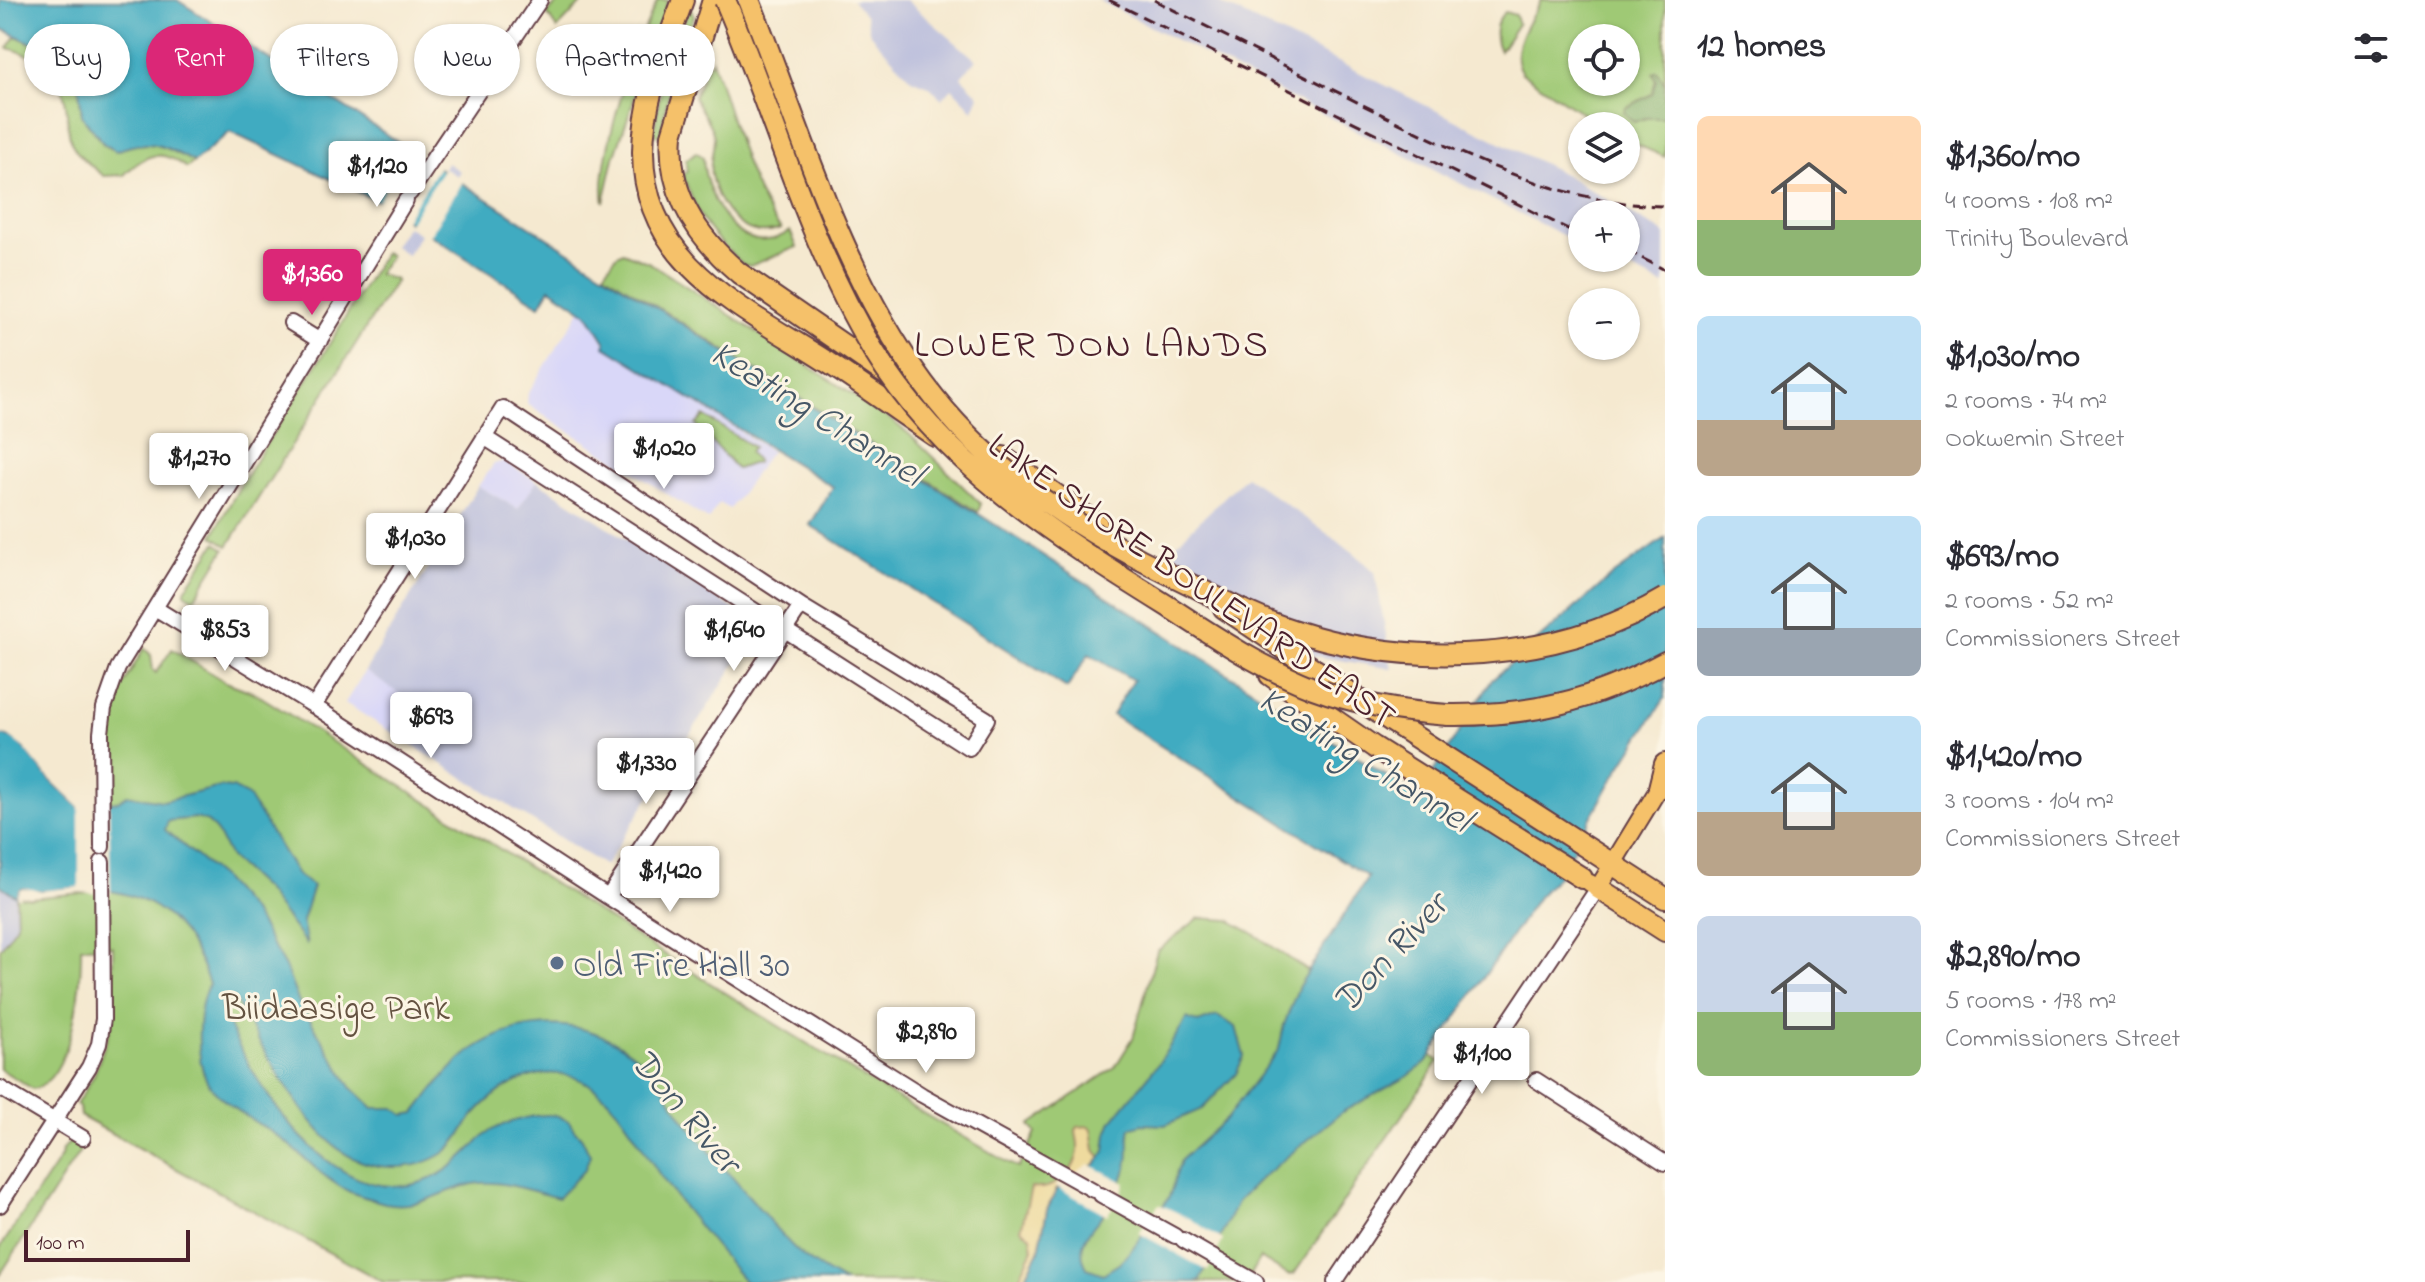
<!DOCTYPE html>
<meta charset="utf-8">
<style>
:root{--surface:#fff;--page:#f2f2f3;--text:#2b2b33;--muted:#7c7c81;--accent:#db2777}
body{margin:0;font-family:"Indie Flower",sans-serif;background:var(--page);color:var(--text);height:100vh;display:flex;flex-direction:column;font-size:30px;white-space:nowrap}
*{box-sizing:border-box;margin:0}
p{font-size:26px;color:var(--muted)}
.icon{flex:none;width:44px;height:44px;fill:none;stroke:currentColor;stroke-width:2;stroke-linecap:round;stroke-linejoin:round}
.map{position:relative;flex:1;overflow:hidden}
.details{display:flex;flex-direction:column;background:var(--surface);width:760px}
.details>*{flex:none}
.top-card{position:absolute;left:24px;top:24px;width:760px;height:72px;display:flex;gap:16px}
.controls{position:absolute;left:1568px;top:24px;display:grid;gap:16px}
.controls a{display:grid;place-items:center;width:72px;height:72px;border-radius:50%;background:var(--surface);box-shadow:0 2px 6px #0004;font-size:40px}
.scale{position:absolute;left:24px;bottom:20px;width:166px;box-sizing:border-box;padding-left:8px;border:4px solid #4a1f2b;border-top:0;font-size:22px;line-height:28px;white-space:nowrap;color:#4a1f2b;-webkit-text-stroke:6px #fcf5e5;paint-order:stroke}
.price{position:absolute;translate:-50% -68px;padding:0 18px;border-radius:8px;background:#fff;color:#222;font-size:26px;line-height:52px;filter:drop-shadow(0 2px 4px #0008)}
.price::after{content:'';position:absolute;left:50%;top:48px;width:24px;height:18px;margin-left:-12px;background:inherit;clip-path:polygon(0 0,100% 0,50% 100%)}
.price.selected{background:var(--accent);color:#fff}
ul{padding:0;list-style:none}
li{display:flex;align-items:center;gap:24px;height:200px;padding:0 32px}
li span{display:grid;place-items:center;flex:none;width:224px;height:160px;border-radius:12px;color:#555}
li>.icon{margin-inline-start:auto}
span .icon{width:96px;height:96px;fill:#fffc;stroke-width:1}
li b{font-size:34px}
h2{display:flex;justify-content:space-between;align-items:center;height:96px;padding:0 32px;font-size:34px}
.pill{padding:0 28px;border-radius:36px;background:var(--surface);box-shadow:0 2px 6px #0004;font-size:28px;line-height:72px}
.pill.selected{background:var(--accent);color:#fff}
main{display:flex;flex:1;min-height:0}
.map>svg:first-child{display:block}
.built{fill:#d9d7f8}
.industrial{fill:#c0c2dd}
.green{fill:#9fc975;stroke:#747450;stroke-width:2;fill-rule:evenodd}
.forest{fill:#7fad66;stroke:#646648;stroke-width:2}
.sand{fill:#eeda9e;stroke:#9c7c64;stroke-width:2}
.water{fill:#41abc1;stroke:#466576;stroke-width:2}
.pier{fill:#f5e9d0}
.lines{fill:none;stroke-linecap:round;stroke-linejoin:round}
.ferry{stroke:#465767;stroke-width:2;stroke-dasharray:10 8;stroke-linecap:butt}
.minor-casing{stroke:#643d44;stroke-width:18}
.major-casing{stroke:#643d44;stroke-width:20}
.highway-casing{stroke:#643d44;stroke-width:24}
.minor{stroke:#fff;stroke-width:14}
.major{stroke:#f5c16b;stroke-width:16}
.highway{stroke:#f5c16b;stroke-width:20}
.rail{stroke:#4a1f2b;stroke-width:3;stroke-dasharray:12 6;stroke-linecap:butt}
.highway-bridge-casing{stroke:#643d44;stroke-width:24;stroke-linecap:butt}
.highway-bridge{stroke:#f5c16b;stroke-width:20}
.service-dot{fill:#5c6f8a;stroke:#fcf5e5;stroke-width:3}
.labels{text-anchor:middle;stroke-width:6;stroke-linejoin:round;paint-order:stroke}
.street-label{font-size:36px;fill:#4a1f2b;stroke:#fcf5e5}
.service-label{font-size:36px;fill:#4e5e75;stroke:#fcf5e5;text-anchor:start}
.park-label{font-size:36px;fill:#645241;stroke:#fcf5e5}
.neighbourhood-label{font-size:38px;letter-spacing:2px;fill:#4a1f2b;stroke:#fcf5e5}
.water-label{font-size:38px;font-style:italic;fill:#465767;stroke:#fcf5e5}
</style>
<main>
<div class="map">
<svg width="1665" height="1282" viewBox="0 0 1665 1282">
<rect width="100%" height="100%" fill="#fcf5e5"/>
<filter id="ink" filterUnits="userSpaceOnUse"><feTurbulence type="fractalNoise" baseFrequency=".0125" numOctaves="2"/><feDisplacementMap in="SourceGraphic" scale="16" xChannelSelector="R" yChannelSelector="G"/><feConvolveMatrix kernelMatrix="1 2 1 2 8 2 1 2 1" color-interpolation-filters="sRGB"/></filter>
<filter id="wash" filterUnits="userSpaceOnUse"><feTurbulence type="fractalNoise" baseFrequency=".006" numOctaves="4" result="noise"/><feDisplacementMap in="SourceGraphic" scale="32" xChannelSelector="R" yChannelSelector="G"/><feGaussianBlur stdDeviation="1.8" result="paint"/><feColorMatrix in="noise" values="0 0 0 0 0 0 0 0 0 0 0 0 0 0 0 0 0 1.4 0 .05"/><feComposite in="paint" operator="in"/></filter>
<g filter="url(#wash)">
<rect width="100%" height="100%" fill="#f5e9d0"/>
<path class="built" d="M581 309 587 313 606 346 771 451 730 509 719 503 708 520 527 404 528 393Z
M504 461 537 481 518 509 478 486 494 464Z
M365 671 408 699 388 730 345 703Z"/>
<path class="industrial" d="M852 0H906L976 60 961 77 979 95 973 110 952 88 942 99 929 86 911 79 870 34 866 16Z
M1098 0H1213L1564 174 1665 234V286L1608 258H1626V214H1582V245Z
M447 163 460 171 407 255 394 246Z
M1246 476 1353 552 1375 572 1392 669 1311 655 1170 550Z
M537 481 760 626 605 866 388 730 407 699 365 671 478 486 518 509Z
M0 885 16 896 17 925 0 949Z"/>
<path class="green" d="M561 0H585L557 29 547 14Z
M658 0H668L614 158 604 202C596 161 637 39 658 0Z
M1541 0H1665V157L1626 140V126H1601L1522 73C1506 50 1530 22 1541 0ZM1582 38H1626V82H1582Z
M689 6 694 16 666 104 661 136 653 135 660 95Z
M1505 12 1515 15 1518 24 1500 51C1494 39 1493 22 1505 12Z
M16 36 63 58 78 79 82 116 104 145 116 151C150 137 163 145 194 162L187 168C161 148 146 153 124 175L104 176C92 166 79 158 72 144 68 136 68 122 67 113 63 71 47 59 8 48Z
M712 60C728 105 750 196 781 229 744 243 718 209 711 175 709 162 714 150 714 137 713 127 699 108 694 97L705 70Z
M696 152 703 157C705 199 740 265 790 231L797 247 750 266 744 265C708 233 699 220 683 175L687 172 686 160Z
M623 252 650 263 886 416 909 434 981 504 978 512 604 273 617 255Z
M384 253 390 256 378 274 396 280 228 546 213 536C241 480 276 429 309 377 336 334 359 294 384 253Z
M704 416 753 447 749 452 757 462 737 469 696 425Z
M216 543 225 549 194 599 185 593V590Z
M144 648 151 655 153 670 156 673 172 649 226 682 255 693C509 852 757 1021 1018 1168L1036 1133 1030 1125 1115 1067 1133 1038 1157 951 1199 918 1229 920 1254 934 1439 1061 1294 1274 1288 1275 1260 1258 1247 1282H383L80 1116 79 1107 76 1105 94 1075 112 1024 113 946 81 947C82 982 73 1079 33 1089L0 1069V949L17 925 16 896 30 898 112 890 109 710Z
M72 1140 83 1146 0 1275V1248L61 1157 62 1150Z"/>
<path class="forest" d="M1657 71 1665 84V118H1646L1634 122 1624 113 1625 108 1652 94 1656 80 1653 73Z"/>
<path class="sand" d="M1089 1126 1092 1129 1095 1150 1101 1158 1097 1163 1056 1190 1047 1210 1039 1251 1023 1282H1017L1033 1249 1031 1236 1021 1229 1031 1188C1054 1191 1076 1173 1078 1150 1079 1143 1076 1136 1076 1130L1078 1127Z"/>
<path class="water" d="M0 0H177L1418 796 1492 680 1613 575 1665 538V698L1611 782 1558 876 1538 897 1426 1063 1407 1077 1342 1112 1261 1178 1237 1202 1200 1280 1195 1282H1023L1039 1251 1047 1210 1057 1190 1097 1163 1105 1151 1107 1134 1112 1121 1159 1063 1187 1018 1198 1023 1217 1016 1236 1027 1244 1056 1236 1074 1202 1109 1165 1125 1142 1124 1130 1128C1127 1141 1131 1155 1127 1166 1124 1176 1120 1187 1115 1197 1103 1222 1070 1237 1087 1268L1103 1274 1120 1263 1132 1249 1169 1197 1181 1160 1226 1119 1279 1049 1284 1025 1299 986 1368 877 1112 715 1133 680 1089 654 1067 688 810 525 833 487 605 346 606 343 587 313 550 288 540 305 377 201 230 132 194 162C163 145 150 137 116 151L104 144 82 116 78 79 64 58 0 28Z
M0 735C22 737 33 761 47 776 57 787 69 797 79 807L118 801 127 795 163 801 220 787 233 788 248 796 298 876 313 886 302 921 307 945 265 890 230 858 217 832 208 822 196 818 168 821 165 830 220 876 254 914 285 967 298 1000 351 1087 373 1108H394L404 1115 415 1113C431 1092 450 1066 472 1050 530 1010 606 1019 653 1073 664 1087 673 1104 683 1118 705 1147 730 1175 754 1202 769 1220 785 1241 803 1256 815 1266 831 1274 844 1282H745C717 1249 690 1217 665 1182 642 1151 618 1096 581 1080 541 1062 500 1085 474 1115 465 1127 457 1144 444 1153 411 1174 365 1171 336 1147 294 1111 261 1043 233 997H226L221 1007C250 1080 330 1214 425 1181 445 1174 460 1160 474 1146 479 1142 482 1136 487 1133 503 1123 533 1114 551 1115 557 1115 563 1119 569 1121L574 1130 581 1136 590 1155 585 1169 558 1198C531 1191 501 1179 473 1184 442 1190 421 1210 385 1203 374 1200 360 1196 350 1192 325 1180 308 1160 287 1143 265 1126 236 1113 217 1094 213 1090 208 1084 206 1079 195 1056 197 1005 209 984 186 918 152 891 82 888 69 887 57 891 45 891 36 891 29 888 20 889L16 896 0 885Z"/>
<path class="pier" d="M412 147 440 165 403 223 375 205Z
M444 168 464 180 427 239 407 226Z
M0 731 10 732 27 745 49 773 80 803 109 798 111 895 79 892 41 895 30 892H23L19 898 16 896 20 889 31 888 41 891 79 887V807L46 775 24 748 8 736 0 735Z
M1089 1164 1125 1183 1119 1199 1107 1215 1055 1186Z
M1159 1204 1189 1218 1223 1240 1208 1271 1139 1233Z"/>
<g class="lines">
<path class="ferry" d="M0 752 4 751"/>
</g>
</g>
<g filter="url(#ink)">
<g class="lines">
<g class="minor-casing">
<path id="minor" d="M410 193 540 0
M291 323 320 341
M155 608 314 706 608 897 922 1095 1093 1190
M314 706 503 408 803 607 987 719 969 748 484 437
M102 847 101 733 104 708 118 668 406 200
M608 897 797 612 803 607
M1536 1080 1665 1163
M0 1088 83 1138
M1101 1195 1175 1236
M0 1205 89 1067 99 1044 103 1019 102 862
M1183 1240 1256 1282
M1335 1282 1598 888"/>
</g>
<g class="major-casing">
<path id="major" d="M1590 883 1598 888 1659 788"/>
</g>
<g class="highway-casing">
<path id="highway" d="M683 0C665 49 643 99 643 152 643 267 748 310 830 364 865 387 900 412 935 436
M713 0 672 135C667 193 697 237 739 273L945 415
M1003 457 1097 524
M1224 608 1391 721 1665 898
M1270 675 1374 747 1582 878
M1448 715C1531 716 1592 701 1665 662
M1659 788 1665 764
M1598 888 1665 931"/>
</g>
<use href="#minor" class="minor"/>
<use href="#major" class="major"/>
<use href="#highway" class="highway"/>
<path class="rail" d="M1109 0 1582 236
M1154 0C1223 35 1292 69 1361 104 1457 152 1555 204 1665 206
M1626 250 1665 270"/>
<g class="highway-bridge-casing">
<path id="highway-bridge" d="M725 0C775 116 807 242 873 350 942 464 1055 536 1166 605 1212 635 1261 668 1313 688 1356 704 1403 712 1448 715
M749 0C802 131 839 269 924 384 986 468 1078 530 1171 575 1211 594 1249 616 1292 630 1411 669 1555 663 1665 598"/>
</g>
<use href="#highway-bridge" class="highway-bridge"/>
</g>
</g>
<circle class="service-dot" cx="557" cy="963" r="8"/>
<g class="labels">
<g class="street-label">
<text transform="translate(1193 579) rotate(35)" y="13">LAKE SHORE BOULEVARD EAST</text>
</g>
<g class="service-label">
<text x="573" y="976">Old Fire Hall 30</text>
</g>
<g class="park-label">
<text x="336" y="1019">Biidaasige Park</text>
</g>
<g class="neighbourhood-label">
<text x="1092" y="356">LOWER DON LANDS</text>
</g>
<g class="water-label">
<text transform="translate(818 412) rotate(32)" y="13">Keating Channel</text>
<text transform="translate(1366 758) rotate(32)" y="13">Keating Channel</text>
<text transform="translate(1389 952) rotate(-47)" y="13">Don River</text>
<text transform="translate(687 1110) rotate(50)" y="13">Don River</text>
</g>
</g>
</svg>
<div class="controls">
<a><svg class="icon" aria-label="locate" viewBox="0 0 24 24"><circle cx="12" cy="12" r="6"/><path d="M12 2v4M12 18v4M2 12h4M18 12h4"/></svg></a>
<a><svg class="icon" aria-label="layers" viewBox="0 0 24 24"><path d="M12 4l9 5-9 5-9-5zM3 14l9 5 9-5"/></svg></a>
<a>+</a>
<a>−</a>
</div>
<div class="scale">100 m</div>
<b class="price" style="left:377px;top:209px">$1,120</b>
<b class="price selected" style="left:312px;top:317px">$1,360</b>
<b class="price" style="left:664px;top:491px">$1,020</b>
<b class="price" style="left:199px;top:501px">$1,270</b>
<b class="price" style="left:415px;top:581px">$1,030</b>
<b class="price" style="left:225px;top:673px">$853</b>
<b class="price" style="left:734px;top:673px">$1,640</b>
<b class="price" style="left:431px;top:760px">$693</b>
<b class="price" style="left:646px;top:806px">$1,330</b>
<b class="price" style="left:670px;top:914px">$1,420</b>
<b class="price" style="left:926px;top:1075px">$2,890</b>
<b class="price" style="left:1482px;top:1096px">$1,100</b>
<div class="top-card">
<a class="pill">Buy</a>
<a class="pill selected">Rent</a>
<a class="pill">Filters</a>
<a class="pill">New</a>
<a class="pill">Apartment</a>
</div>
</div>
<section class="details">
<h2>12 homes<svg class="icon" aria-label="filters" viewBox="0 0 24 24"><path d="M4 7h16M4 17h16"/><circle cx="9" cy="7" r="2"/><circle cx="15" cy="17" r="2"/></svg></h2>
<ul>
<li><span style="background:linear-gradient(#ffd9b3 65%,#8fb573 0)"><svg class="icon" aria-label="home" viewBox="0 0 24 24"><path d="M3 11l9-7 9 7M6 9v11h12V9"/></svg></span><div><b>$1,360/mo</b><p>4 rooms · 108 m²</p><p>Trinity Boulevard</p></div></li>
<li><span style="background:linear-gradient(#bfe0f5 65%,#b9a48a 0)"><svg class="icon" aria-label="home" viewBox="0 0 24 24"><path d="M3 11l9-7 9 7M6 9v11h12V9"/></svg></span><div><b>$1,030/mo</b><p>2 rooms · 74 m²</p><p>Ookwemin Street</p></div></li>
<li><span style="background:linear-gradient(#bfe0f5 70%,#9aa5b1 0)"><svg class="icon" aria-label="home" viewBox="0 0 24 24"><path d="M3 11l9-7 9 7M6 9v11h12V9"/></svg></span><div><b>$693/mo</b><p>2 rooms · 52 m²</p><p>Commissioners Street</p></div></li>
<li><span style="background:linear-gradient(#bfe0f5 60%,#b9a48a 0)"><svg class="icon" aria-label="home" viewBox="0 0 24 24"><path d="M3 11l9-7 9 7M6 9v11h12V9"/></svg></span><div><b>$1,420/mo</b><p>3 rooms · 104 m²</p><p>Commissioners Street</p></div></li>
<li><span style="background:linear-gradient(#c9d6e8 60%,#8fb573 0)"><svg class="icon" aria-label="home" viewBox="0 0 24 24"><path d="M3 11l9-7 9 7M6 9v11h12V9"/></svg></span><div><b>$2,890/mo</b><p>5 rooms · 178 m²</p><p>Commissioners Street</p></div></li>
</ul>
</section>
</main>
